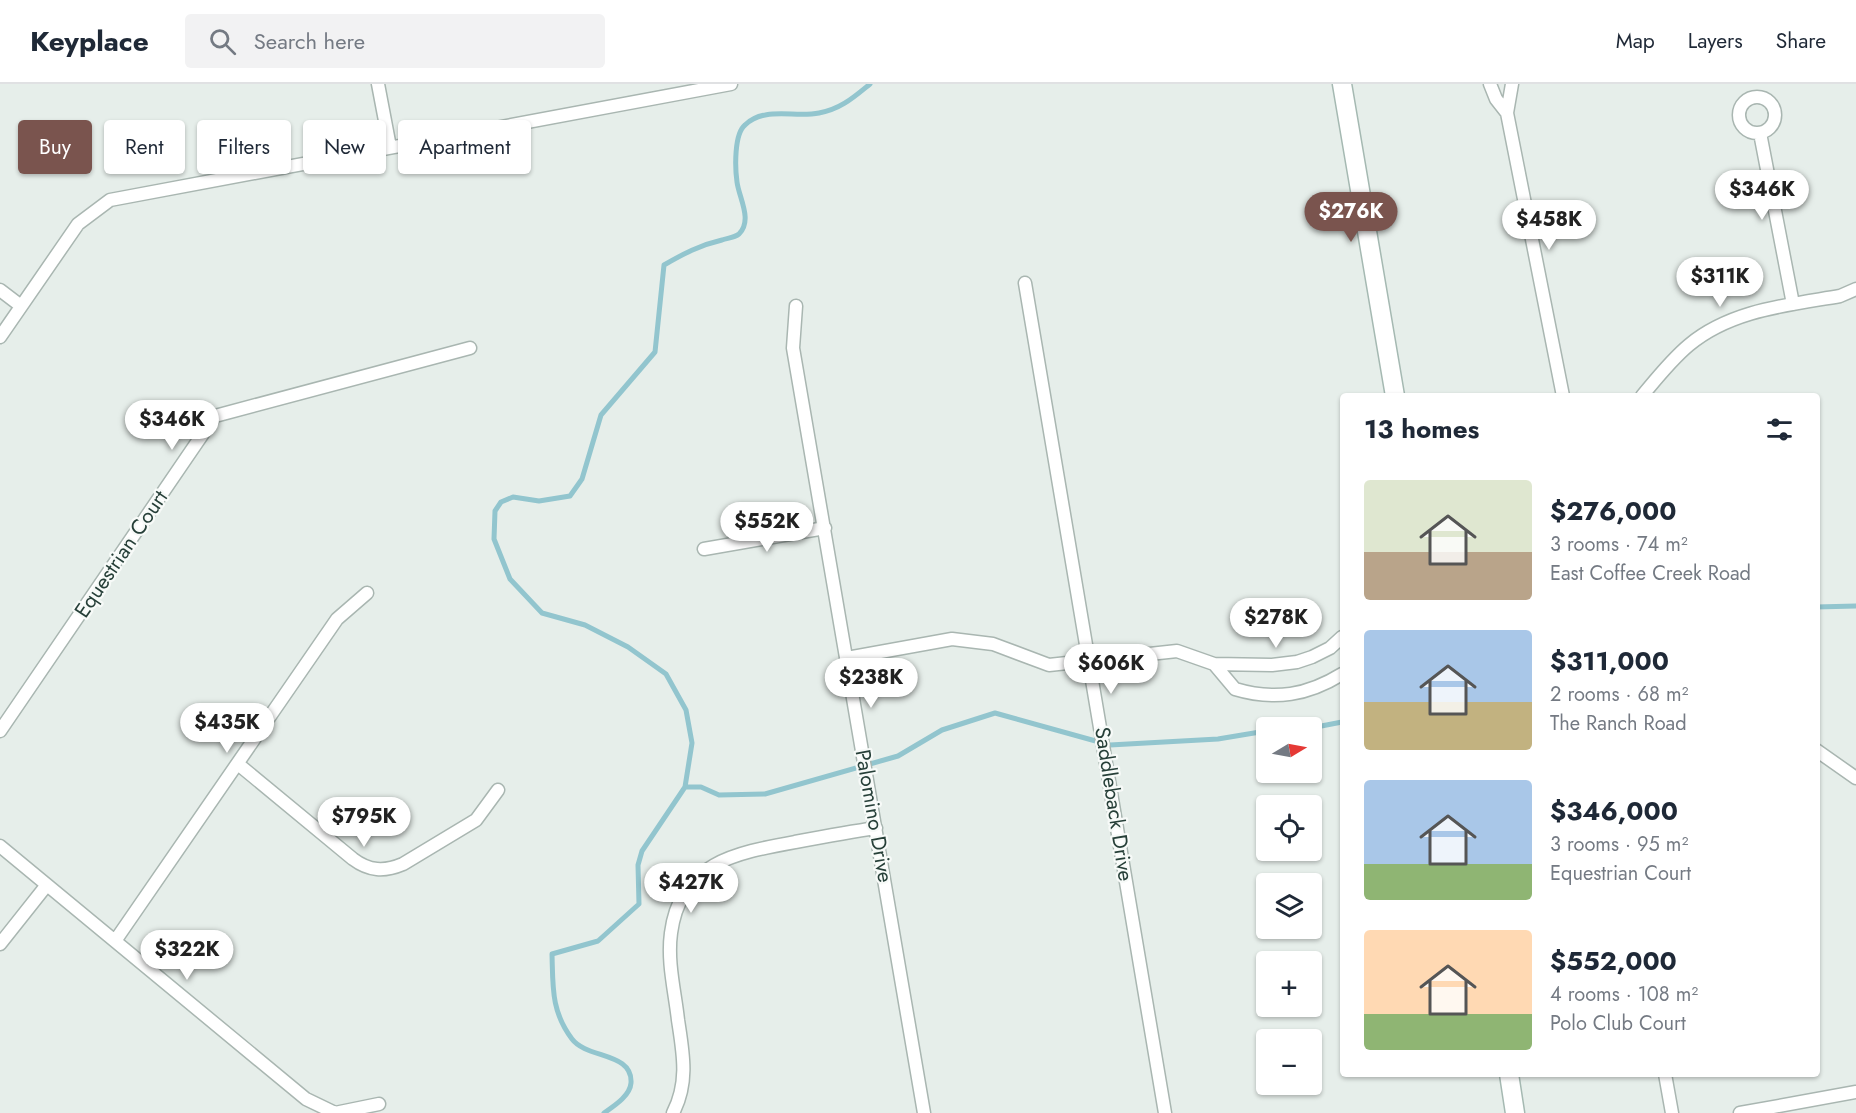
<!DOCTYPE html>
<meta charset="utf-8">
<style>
:root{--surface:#fff;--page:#f2f2f3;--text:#1f2937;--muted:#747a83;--line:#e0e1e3;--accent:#7a544e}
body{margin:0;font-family:Jost,sans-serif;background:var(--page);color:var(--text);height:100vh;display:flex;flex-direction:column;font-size:22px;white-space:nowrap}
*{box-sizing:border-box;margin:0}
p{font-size:20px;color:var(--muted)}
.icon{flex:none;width:33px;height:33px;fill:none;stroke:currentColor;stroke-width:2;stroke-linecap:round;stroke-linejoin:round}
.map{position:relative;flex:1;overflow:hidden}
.drawer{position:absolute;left:1340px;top:309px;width:480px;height:684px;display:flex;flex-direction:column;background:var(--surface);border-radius:6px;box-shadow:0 2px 4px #0004}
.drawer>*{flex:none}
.banner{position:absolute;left:18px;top:36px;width:570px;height:54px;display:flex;gap:12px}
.needle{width:39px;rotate:80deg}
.tools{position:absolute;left:1256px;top:633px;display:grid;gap:12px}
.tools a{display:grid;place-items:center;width:66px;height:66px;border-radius:6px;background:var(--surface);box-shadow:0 2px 4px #0004;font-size:30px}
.price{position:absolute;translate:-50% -51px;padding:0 14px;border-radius:21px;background:#fff;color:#222;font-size:20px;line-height:39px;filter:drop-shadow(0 2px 3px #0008)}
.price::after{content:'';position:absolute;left:50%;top:36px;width:18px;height:14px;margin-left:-9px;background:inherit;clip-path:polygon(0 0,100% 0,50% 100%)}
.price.active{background:var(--accent);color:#fff}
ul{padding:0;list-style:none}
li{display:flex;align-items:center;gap:18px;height:150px;padding:0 24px}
li span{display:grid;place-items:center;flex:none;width:168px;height:120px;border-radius:6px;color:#555}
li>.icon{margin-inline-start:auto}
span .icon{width:72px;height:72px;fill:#fffc;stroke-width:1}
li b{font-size:26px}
h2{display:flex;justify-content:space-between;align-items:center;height:72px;padding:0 24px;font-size:26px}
.tag{padding:0 21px;border-radius:6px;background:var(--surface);box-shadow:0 2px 4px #0004;font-size:21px;line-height:54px}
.tag.active{background:var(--accent);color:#fff}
header{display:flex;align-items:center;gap:36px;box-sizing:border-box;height:84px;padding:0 30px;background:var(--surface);border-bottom:2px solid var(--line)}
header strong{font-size:28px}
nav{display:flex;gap:33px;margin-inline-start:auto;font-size:21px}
.search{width:420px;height:54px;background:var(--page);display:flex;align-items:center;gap:15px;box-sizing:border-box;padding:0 21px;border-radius:6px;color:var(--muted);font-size:22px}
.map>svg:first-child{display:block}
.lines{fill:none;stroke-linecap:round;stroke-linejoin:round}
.stream{stroke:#92c5ce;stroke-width:5}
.street-casing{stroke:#a9b6b1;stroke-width:15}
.secondary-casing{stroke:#a5b9b2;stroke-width:21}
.street{stroke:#fff;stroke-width:12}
.secondary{stroke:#fff;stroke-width:18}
.labels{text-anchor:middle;stroke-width:4.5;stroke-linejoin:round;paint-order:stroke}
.street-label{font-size:21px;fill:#263f38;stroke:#f7faf8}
</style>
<header>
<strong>Keyplace</strong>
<div class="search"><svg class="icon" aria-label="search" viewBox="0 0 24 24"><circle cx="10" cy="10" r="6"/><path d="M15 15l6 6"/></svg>Search here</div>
<nav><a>Map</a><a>Layers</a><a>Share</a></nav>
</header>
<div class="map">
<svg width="1856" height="1029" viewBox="0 0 1856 1029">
<rect width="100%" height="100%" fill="#e6eeea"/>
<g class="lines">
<path class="stream" d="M1816 523 1856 522
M1311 644 1342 638
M685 703H701L719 711 765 710 898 672 942 646 995 629 1110 661 1218 655 1266 647
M604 1029C614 1022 630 1012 631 999 633 968 587 975 572 955 551 927 553 903 552 870L598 857 639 820 638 781 642 767 685 703 692 659 686 626 666 590 628 563 585 541 542 529 510 495 494 455 495 427 501 418 513 413 539 417 570 412 582 395 601 331 655 268 664 181C683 170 700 161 722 156 727 154 734 154 739 150 753 136 739 114 737 98 735 84 734 50 745 41 764 22 795 34 819 29 841 25 854 13 870 0"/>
<g class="street-casing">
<path id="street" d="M378 0 390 63
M1490 0 1496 15 1507 29
M1512 0 1507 29 1563 312
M1739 31a18 18 0 1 1 36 0a18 18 0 1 1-36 0Z
M1760 49 1793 220
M1025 199 1165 1029
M0 206 21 222
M796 222 793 264 924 1029
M0 253 78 140 110 116 731 0
M1642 312C1657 294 1671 276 1689 261 1731 226 1788 221 1840 212L1856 205
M704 465 825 444
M847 574 952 555 993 560 1049 581 1177 567 1214 580 1272 581 1297 578 1312 573 1330 564 1342 553
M1214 580 1235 605C1275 617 1308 611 1342 590
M0 647 215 332 470 264
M1816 666 1856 694
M238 680 353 775C369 787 384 788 403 780L476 736 498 706
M0 762 306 1015 335 1029 379 1020
M115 857 337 535 367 509
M0 860 46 802
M1665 990 1672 1029
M673 1029C689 998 683 969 678 936 675 908 667 878 671 849 680 779 735 769 795 758 822 753 849 748 876 744
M1740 1029 1856 1008"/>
</g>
<g class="secondary-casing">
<path id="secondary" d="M1342 0 1395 312
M1509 990 1515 1029"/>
</g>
<use href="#street" class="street"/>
<use href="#secondary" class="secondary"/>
</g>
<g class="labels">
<g class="street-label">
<text transform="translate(121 470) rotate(-56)" y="7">Equestrian Court</text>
<text transform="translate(1114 720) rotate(81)" y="7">Saddleback Drive</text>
<text transform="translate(874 732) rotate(80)" y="7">Palomino Drive</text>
</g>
</g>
</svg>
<div class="tools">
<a><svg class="needle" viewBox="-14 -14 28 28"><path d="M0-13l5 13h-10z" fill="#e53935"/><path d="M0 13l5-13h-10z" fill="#747a83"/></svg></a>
<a><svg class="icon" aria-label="locate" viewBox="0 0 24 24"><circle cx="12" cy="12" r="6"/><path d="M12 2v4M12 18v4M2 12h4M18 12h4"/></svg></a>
<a><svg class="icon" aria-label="layers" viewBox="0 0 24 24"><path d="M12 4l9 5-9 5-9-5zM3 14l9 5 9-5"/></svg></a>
<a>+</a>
<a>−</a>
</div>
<b class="price" style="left:1762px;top:137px">$346K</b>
<b class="price active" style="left:1351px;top:159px">$276K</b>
<b class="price" style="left:1549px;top:167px">$458K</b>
<b class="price" style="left:1720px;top:224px">$311K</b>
<b class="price" style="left:172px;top:367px">$346K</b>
<b class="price" style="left:767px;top:469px">$552K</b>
<b class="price" style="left:1276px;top:565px">$278K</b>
<b class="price" style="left:1111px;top:611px">$606K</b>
<b class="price" style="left:871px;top:625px">$238K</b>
<b class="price" style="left:227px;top:670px">$435K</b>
<b class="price" style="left:364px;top:764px">$795K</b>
<b class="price" style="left:691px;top:830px">$427K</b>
<b class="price" style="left:187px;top:897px">$322K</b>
<div class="banner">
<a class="tag active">Buy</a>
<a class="tag">Rent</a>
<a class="tag">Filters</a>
<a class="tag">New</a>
<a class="tag">Apartment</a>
</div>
<section class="drawer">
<h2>13 homes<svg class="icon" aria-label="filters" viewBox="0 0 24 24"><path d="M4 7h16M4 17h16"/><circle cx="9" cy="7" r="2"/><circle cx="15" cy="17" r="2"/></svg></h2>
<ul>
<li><span style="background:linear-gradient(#dfe7d0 60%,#b9a48a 0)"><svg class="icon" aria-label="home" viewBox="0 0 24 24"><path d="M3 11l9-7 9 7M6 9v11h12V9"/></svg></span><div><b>$276,000</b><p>3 rooms · 74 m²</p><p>East Coffee Creek Road</p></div></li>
<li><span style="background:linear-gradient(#a9c7e8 60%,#c2b280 0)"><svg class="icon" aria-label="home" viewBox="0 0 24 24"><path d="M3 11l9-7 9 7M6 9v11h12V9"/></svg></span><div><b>$311,000</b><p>2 rooms · 68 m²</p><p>The Ranch Road</p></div></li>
<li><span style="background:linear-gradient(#a9c7e8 70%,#8fb573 0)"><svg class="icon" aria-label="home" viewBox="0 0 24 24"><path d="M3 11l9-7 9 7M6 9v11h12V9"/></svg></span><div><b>$346,000</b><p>3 rooms · 95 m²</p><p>Equestrian Court</p></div></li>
<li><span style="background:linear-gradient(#ffd9b3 70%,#8fb573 0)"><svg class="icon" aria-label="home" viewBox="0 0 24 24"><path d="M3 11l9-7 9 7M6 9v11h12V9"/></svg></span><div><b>$552,000</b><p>4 rooms · 108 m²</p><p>Polo Club Court</p></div></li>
</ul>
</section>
</div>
